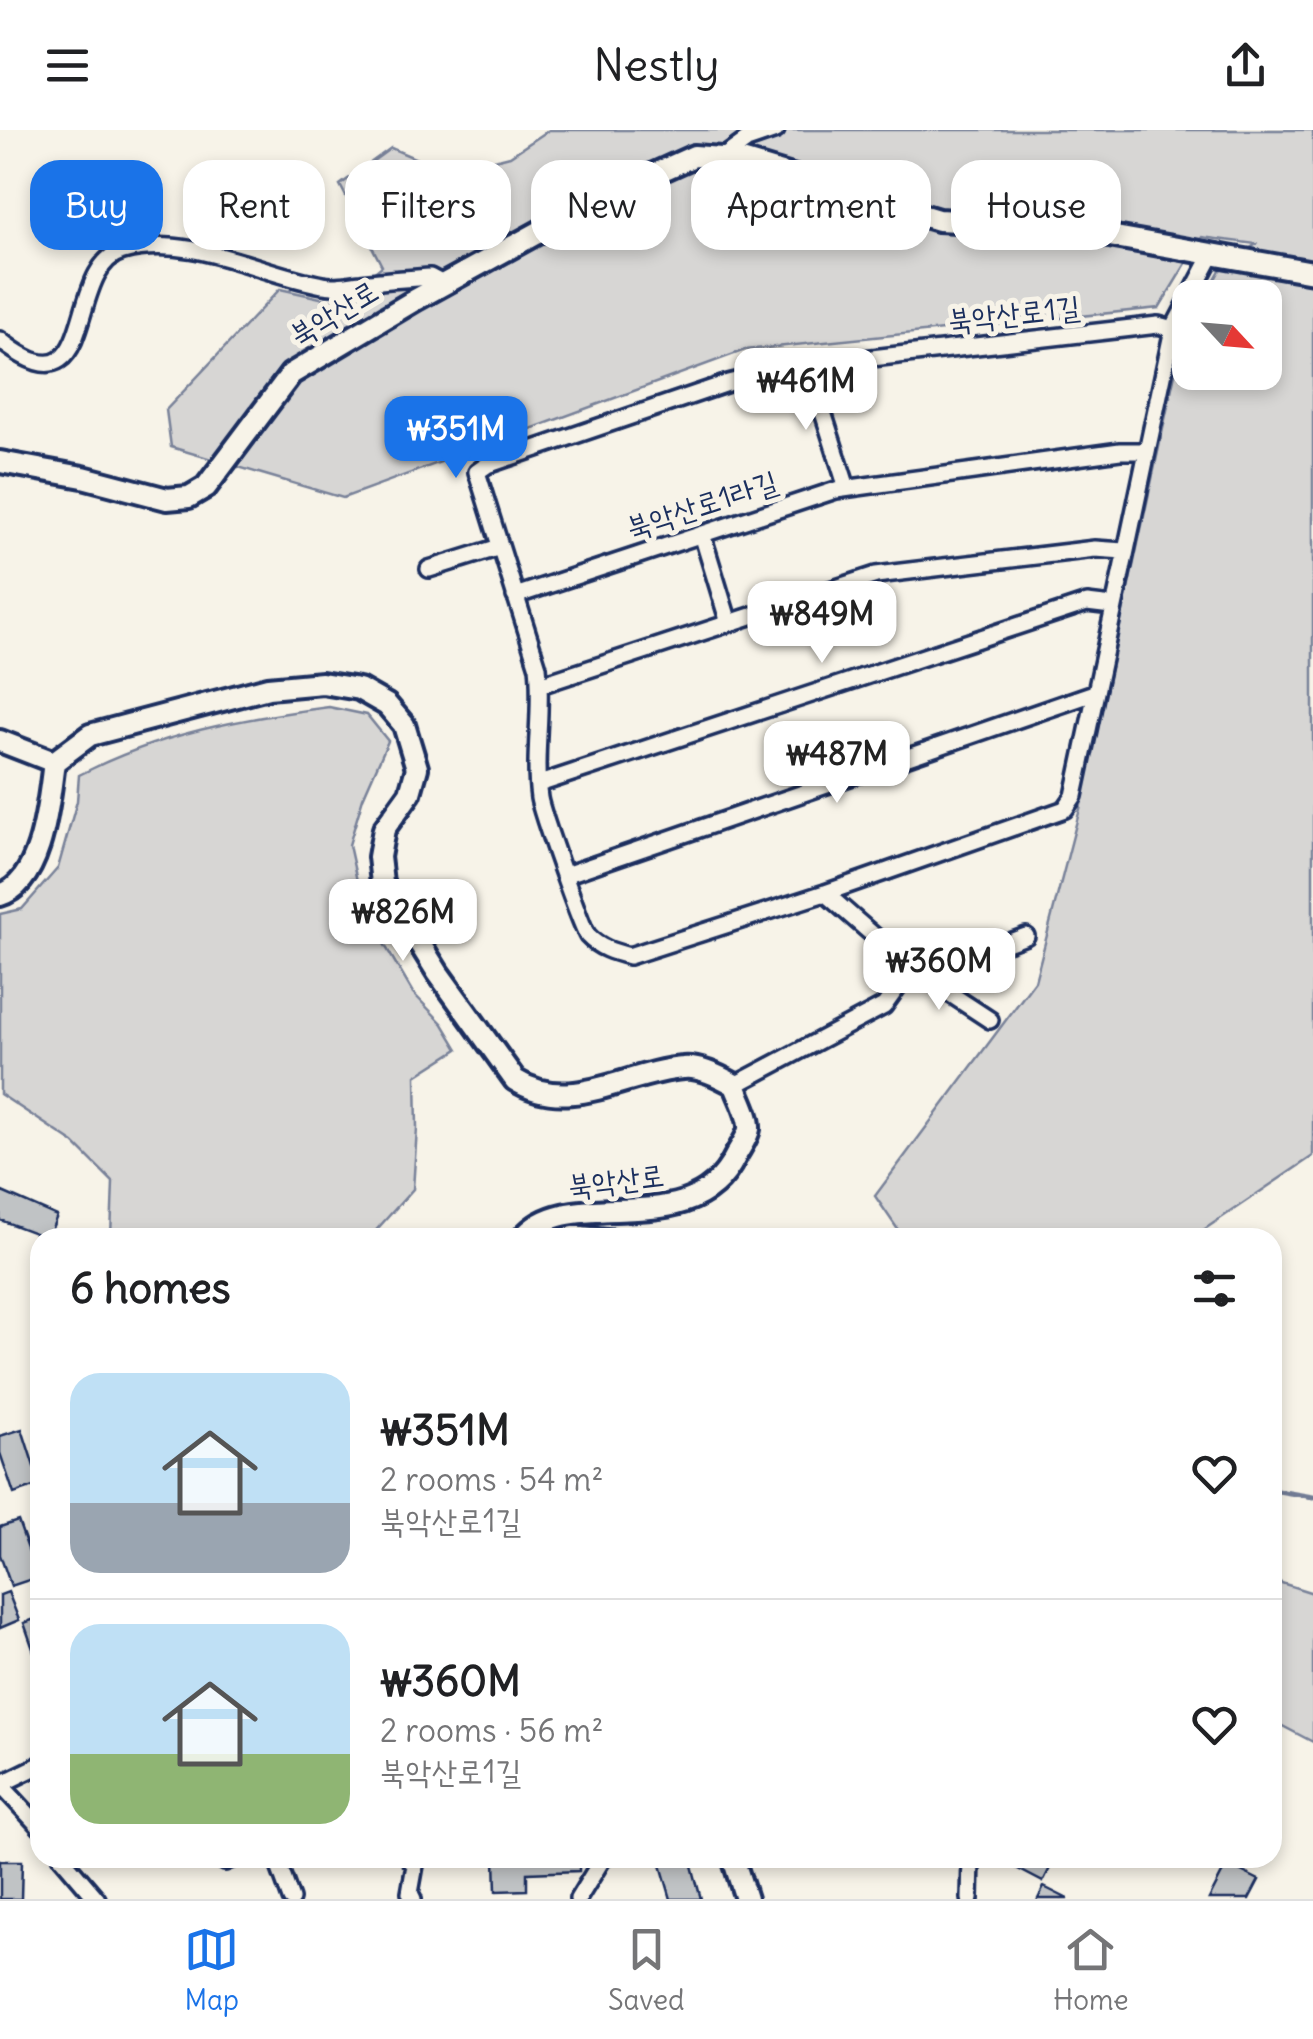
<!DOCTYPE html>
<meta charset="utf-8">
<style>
:root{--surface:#fff;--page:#f2f2f2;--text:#202124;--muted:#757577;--line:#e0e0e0;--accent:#1a73e8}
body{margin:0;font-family:Delius,"Poor Story",sans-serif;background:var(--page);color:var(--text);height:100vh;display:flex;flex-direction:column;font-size:38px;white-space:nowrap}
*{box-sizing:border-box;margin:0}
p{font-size:32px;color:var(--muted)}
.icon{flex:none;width:55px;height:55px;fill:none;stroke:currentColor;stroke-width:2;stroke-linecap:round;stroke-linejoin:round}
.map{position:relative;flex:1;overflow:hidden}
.panel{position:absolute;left:30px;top:1098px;width:1252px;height:640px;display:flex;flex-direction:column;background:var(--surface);border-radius:30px;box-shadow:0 5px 15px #0003}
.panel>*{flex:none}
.guide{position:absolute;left:30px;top:30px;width:1255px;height:90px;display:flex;gap:20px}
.needle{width:65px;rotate:116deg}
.buttons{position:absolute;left:1172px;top:150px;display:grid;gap:20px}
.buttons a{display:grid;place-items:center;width:110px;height:110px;border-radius:20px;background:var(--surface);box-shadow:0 5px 15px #0003;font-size:50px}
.price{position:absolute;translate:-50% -85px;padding:0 22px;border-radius:20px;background:#fff;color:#222;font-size:32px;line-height:65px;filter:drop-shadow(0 2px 5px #0008)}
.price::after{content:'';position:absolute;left:50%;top:60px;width:30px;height:22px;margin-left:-15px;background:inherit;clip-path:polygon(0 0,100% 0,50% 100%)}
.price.on{background:var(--accent);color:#fff}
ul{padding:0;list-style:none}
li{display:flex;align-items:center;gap:30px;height:250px;padding:0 40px}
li+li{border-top:2px solid var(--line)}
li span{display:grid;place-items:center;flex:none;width:280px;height:200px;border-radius:30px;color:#555}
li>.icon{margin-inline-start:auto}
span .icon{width:120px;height:120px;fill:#fffc;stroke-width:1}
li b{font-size:42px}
h2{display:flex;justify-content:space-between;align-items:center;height:120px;padding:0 40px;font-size:42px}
.tag{padding:0 35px;border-radius:30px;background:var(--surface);box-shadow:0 5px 15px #0003;font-size:35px;line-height:90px}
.tag.on{background:var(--accent);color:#fff}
header{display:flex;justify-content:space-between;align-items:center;height:130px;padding:0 40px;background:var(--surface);font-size:45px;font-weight:600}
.tab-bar{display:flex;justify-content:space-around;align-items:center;height:140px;border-top:2px solid var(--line);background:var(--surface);font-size:28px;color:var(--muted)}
.tab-bar a{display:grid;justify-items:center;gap:5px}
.tab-bar .on{color:var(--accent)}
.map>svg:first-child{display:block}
.green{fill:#d7d6d4;stroke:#798299;stroke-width:2.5}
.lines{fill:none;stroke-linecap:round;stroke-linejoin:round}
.stream{stroke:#727c95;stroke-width:5}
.building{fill:#c0c3c5;stroke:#1b2f5e;stroke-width:2.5}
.minor-casing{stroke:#1b2f5e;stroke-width:22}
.tertiary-casing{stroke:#1b2f5e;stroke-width:28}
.minor{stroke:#f7f3e8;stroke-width:15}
.tertiary{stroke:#f7f3e8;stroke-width:20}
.labels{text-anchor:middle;stroke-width:10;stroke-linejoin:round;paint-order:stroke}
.street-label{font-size:30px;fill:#1b2f5e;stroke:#f7f3e8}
</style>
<header><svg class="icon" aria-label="menu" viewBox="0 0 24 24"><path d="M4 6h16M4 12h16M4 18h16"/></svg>Nestly<svg class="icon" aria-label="share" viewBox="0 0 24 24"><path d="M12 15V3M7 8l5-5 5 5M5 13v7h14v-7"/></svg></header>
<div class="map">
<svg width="1313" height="1769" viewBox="0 0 1313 1769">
<rect width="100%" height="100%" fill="#f7f3e8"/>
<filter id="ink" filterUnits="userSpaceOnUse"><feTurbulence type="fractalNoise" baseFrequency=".01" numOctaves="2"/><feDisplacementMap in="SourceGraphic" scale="20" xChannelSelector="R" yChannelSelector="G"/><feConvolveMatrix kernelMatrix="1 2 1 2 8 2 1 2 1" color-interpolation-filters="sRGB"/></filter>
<g filter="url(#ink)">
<path class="green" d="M549 0H1313V1026L1193 1107H903L875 1066 1035 851 1081 675 1183 207 1190 195V242H1265V168L1205 167 1220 140 1256 114 1202 107 1159 178 745 220 343 368 171 317 166 280 280 159 338 172 382 136 340 55 391 18 447 42 510 26Z
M329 577 367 585 388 611 363 668 349 715 363 778 413 863 443 894 458 919 416 946 417 998 413 1059 370 1107H111L113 1052 74 1013 0 964V784L22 779 58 738 77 671 79 645C161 603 238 589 329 577Z
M1272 1450 1313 1463V1612L1273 1591Z"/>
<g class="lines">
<path class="stream" d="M1272 1360 1313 1367"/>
</g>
<path class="building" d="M0 1061 57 1086 48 1108 0 1090Z
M22 1299 40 1355 14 1364 0 1323V1306Z
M18 1391 38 1447 11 1456 0 1425V1397Z
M8 1462 19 1490 0 1498V1465Z
M40 1487V1539L24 1493Z
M495 1728H579V1741L527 1743V1760L496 1761Z
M659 1728H690L701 1769H671Z
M1023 1728H1055L1043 1752 1018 1739Z
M0 1731H22L21 1769H0Z
M1227 1734 1259 1750 1249 1769H1209Z
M1044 1757 1068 1769H1038Z"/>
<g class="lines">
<g class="minor-casing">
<path id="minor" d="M722 28 747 10 776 0
M0 210C101 291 63 137 123 121 190 103 259 144 323 155 336 158 349 154 361 153 384 150 407 149 430 147L443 154
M808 235 847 358
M702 404 729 493
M429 439 500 417
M515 466 836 360 1120 321H1147
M540 555 876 445 1095 419 1124 421
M539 654 1087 473 1112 476
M565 745 1094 563
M825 763 629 826C614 822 599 818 588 806 582 799 541 681 539 668 533 624 543 581 538 537L477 342 487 335 728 253 794 237 1158 195 1173 199
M923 846 990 890
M929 849 939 838 1026 806
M735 955 884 876 911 838 825 763 1065 679 1074 666 1173 199 1213 123
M555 1108 576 1104 617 1108
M0 1654 40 1697
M1 1654 40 1635
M62 1728 97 1769
M276 1728 291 1769
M409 1728 415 1735 410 1763 413 1769
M225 1732 234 1728
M578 1769 603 1728
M970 1769 971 1728"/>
</g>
<g class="tertiary-casing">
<path id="tertiary" d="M0 332 83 347 167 369 189 367 206 357 291 244 415 170 601 68 694 26 735 29 938 90 1053 96 1313 142
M0 611 54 632 90 605 268 558 322 553 359 559 387 575 404 595 417 638 410 663 384 699 379 727 382 753 438 843 515 950C570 985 626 942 683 938 699 936 721 947 735 955 739 967 750 986 749 999 748 1007 739 1019 735 1027 691 1117 570 1050 523 1108
M0 765C43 753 49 668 54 632
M733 1728 746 1769"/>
</g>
<use href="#minor" class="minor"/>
<use href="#tertiary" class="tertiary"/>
</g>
</g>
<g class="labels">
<g class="street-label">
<text transform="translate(334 183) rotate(-31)" y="10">북악산로</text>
<text transform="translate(1014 184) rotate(-6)" y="10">북악산로1길</text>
<text transform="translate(702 375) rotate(-18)" y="10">북악산로1라길</text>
<text transform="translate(616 1051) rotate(-7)" y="10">북악산로</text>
</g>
</g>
</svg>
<div class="buttons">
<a><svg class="needle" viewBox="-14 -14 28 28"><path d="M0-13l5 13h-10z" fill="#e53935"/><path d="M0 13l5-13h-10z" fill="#757577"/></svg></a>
</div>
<b class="price" style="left:806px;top:303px">₩461M</b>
<b class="price on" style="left:456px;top:351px">₩351M</b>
<b class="price" style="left:822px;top:536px">₩849M</b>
<b class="price" style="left:837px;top:676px">₩487M</b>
<b class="price" style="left:403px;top:834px">₩826M</b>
<b class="price" style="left:939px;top:883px">₩360M</b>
<div class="guide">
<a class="tag on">Buy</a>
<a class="tag">Rent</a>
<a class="tag">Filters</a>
<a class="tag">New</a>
<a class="tag">Apartment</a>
<a class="tag">House</a>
</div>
<section class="panel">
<h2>6 homes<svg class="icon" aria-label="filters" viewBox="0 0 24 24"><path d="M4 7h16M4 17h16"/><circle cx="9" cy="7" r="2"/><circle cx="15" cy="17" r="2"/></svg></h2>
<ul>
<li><span style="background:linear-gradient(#bfe0f5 65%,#9aa5b1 0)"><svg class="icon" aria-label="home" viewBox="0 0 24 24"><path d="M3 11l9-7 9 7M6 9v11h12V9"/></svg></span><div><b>₩351M</b><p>2 rooms · 54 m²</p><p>북악산로1길</p></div><svg class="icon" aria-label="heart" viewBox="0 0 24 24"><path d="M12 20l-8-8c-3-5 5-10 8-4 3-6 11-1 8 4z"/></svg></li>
<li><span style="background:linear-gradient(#bfe0f5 65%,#8fb573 0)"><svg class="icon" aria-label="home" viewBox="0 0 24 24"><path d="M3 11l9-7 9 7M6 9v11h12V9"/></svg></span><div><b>₩360M</b><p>2 rooms · 56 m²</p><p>북악산로1길</p></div><svg class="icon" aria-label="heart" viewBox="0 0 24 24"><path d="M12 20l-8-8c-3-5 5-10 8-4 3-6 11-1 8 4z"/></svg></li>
</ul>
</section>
</div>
<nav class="tab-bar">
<a class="on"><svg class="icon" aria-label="map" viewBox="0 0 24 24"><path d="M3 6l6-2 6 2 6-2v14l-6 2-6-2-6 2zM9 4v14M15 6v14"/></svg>Map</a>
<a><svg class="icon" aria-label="saved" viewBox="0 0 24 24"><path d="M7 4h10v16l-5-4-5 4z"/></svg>Saved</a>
<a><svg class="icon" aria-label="home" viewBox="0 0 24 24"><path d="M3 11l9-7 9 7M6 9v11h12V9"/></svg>Home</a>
</nav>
